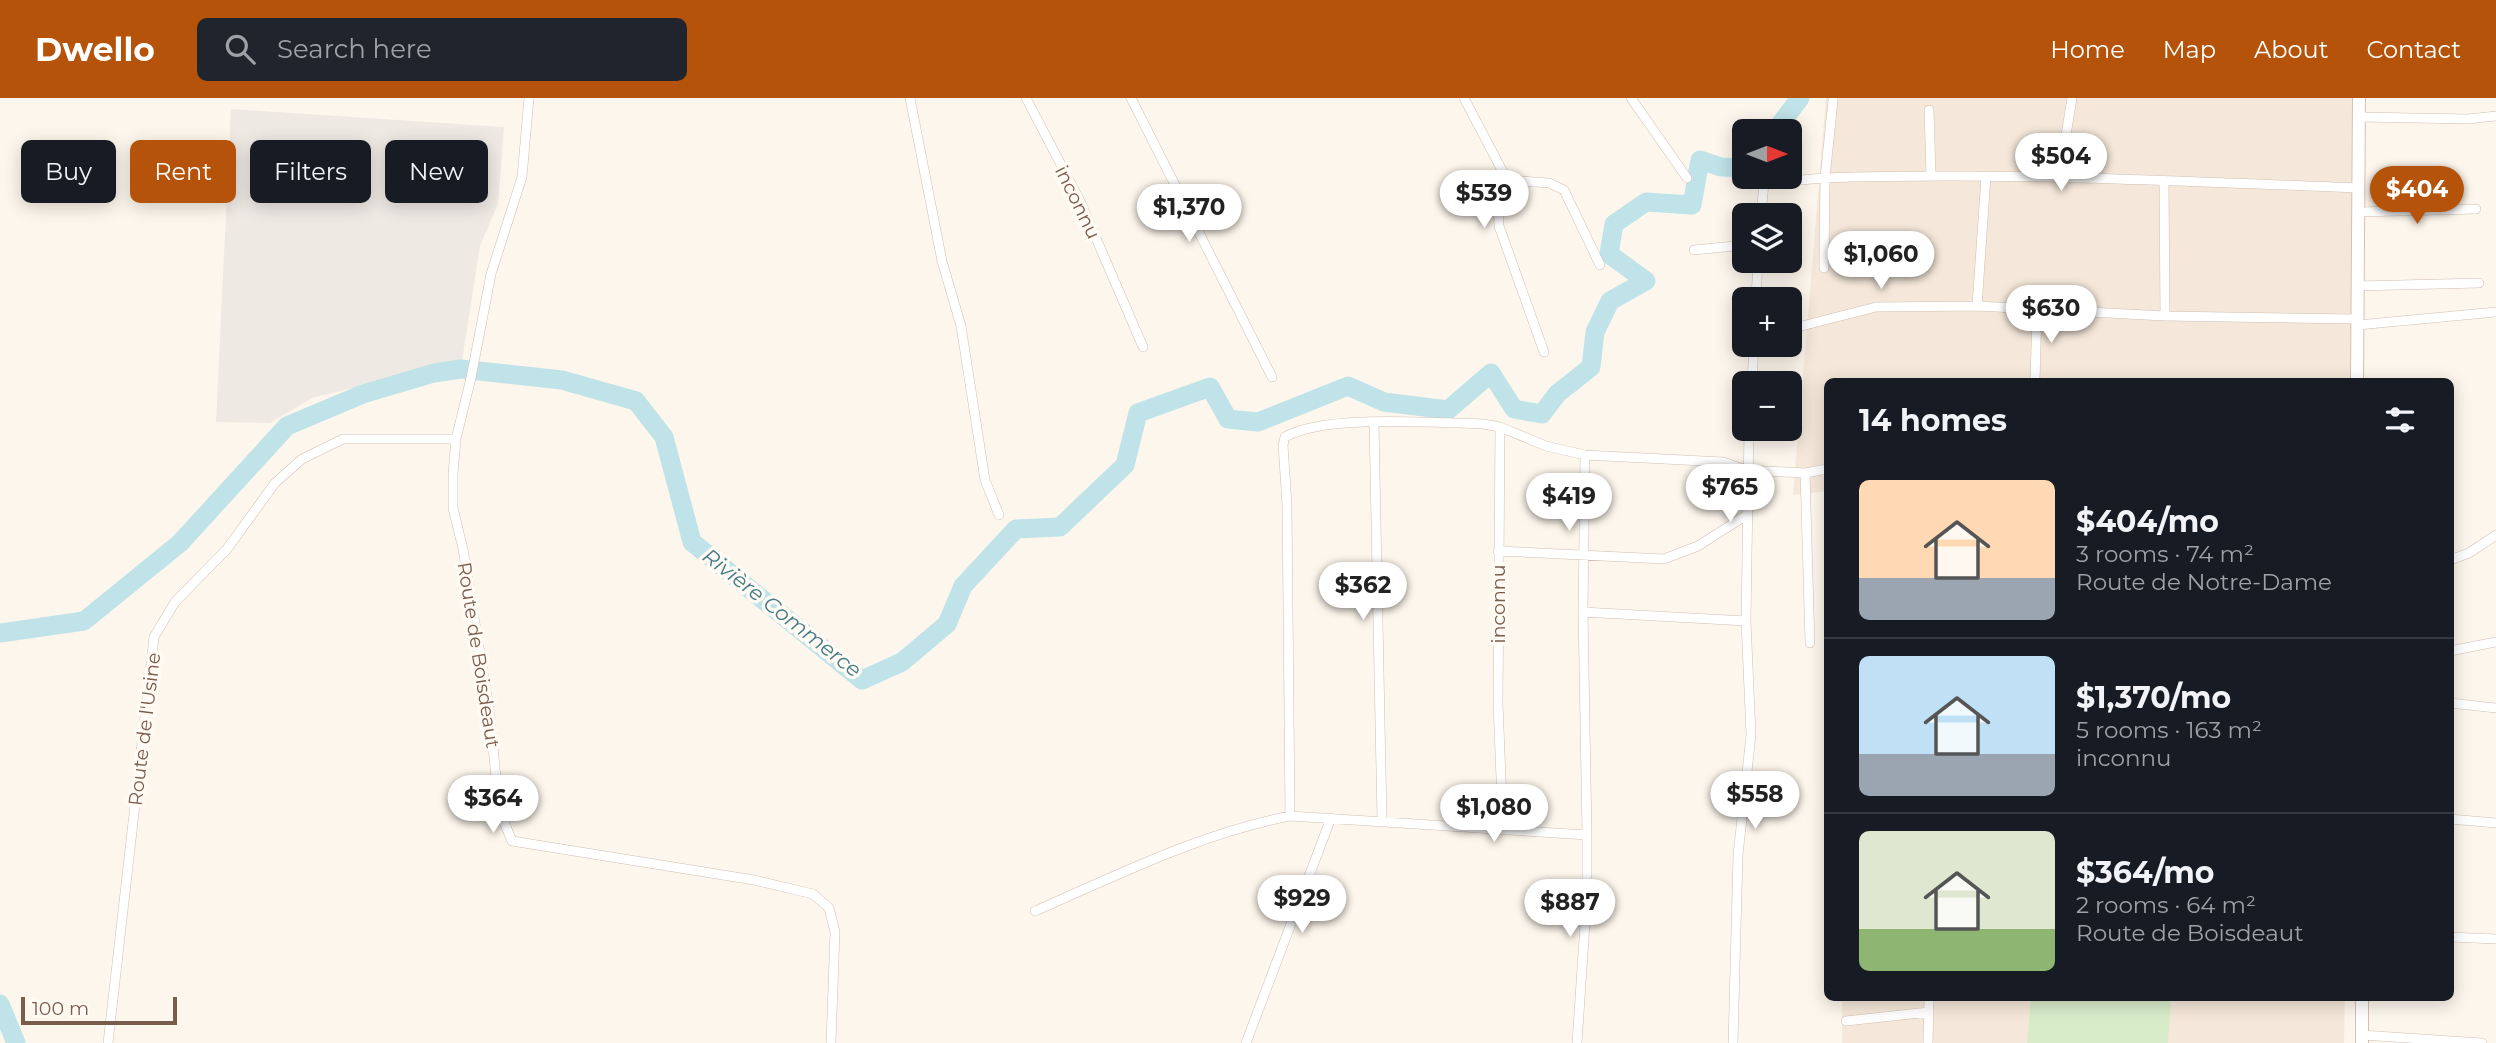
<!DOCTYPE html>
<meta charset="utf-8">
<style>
:root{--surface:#171b24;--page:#20242c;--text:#f1f3f6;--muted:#9ea1a6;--line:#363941;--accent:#b45309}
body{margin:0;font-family:Montserrat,sans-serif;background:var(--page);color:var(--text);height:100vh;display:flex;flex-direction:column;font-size:26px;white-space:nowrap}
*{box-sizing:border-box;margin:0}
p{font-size:23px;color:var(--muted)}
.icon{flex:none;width:38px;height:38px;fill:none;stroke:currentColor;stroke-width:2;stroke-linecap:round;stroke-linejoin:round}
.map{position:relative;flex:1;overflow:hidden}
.side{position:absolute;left:1824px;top:280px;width:630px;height:623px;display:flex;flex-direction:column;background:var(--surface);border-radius:10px;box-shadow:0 4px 18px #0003}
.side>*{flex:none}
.guide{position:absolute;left:21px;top:42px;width:665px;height:63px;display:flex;gap:14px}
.needle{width:46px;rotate:90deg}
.controls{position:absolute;left:1732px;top:21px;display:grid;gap:14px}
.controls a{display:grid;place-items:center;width:70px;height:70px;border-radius:10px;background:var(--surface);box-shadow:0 4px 18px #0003;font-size:35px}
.scale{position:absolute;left:21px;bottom:18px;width:156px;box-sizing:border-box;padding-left:7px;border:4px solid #7a5c4d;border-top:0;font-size:19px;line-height:24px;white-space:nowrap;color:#7a5c4d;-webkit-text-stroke:5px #fffaf3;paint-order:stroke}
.price{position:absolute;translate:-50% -60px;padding:0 16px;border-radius:24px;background:#fff;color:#222;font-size:23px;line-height:46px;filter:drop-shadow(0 2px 4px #0008)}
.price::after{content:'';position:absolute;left:50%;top:42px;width:21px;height:16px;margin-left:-10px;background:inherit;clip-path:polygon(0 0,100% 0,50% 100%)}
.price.active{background:var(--accent);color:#fff}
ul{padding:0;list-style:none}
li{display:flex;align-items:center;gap:21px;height:175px;padding:0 35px}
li+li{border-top:2px solid var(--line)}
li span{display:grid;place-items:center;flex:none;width:196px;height:140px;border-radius:10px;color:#555}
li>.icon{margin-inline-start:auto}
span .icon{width:84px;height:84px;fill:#fffc;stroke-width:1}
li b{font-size:30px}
h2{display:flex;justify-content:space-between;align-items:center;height:84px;padding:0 35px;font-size:30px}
.pill{padding:0 24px;border-radius:10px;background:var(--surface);box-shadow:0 4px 18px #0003;font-size:24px;line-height:63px}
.pill.active{background:var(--accent);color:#fff}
header{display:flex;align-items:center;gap:42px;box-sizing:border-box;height:98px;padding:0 35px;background:var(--accent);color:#fff}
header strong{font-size:33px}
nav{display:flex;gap:38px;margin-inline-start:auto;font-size:24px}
.search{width:490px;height:63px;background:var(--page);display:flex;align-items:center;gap:18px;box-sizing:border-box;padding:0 24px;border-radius:10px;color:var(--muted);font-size:26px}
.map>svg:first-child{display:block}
.residential{fill:#f5e8da}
.industrial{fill:#efe9e4}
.green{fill:#d8ecc9}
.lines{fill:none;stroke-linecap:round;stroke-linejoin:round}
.river{stroke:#bfe3e8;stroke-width:19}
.street-casing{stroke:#d1beb0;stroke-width:10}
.secondary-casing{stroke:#d6c0b0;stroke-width:14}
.street{stroke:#fff;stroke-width:9}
.secondary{stroke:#fff;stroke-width:12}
.labels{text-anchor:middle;stroke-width:7;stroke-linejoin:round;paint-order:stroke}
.street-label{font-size:19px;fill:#7a5c4d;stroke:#fffaf3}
.water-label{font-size:21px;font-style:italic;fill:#437c86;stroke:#fffaf3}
</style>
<header>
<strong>Dwello</strong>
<div class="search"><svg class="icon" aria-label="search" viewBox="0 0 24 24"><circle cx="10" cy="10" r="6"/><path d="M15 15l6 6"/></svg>Search here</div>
<nav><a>Home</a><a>Map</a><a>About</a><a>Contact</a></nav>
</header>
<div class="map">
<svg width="2496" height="945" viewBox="0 0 2496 945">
<rect width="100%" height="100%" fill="#fdf6ec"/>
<path class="residential" d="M1826 0H2358L2353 283 1827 284V393L1793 397Z
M1842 900H2345L2344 945H1842Z"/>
<path class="industrial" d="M231 11 504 29 498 106 480 148 462 263 312 300 270 325 216 324Z"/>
<path class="green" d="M2031 900H2171L2168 945H2027Z"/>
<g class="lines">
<path class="river" d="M1775 33 1800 0
M0 535 84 523 180 445 287 328 363 296 434 275 461 271 562 282 636 303 664 339 692 444 862 582 902 564 947 526 963 488 1016 431 1060 429 1125 367 1138 315 1210 289 1228 321 1258 324 1348 288 1384 304 1448 312 1491 275 1514 311 1542 316 1557 296 1591 269 1595 234 1610 203 1646 183 1609 156 1614 126 1646 104 1692 107 1700 62 1721 69 1745 70
M0 906 16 945"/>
<g class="street-casing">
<path id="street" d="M529 0 522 79 491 176 471 280 456 341 453 376V410L463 451 490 617 499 712 512 743 754 782 813 796 829 810 835 834 831 945
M910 0 942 163 961 228 985 382 999 417
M1026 0 1080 103 1143 249
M1131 0 1272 279
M1464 0 1507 82 1498 111 1499 128 1544 254
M1631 0 1687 80
M1929 12 1931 77
M2359 19 2468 21 2496 18
M1986 78 1977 208 2165 218 2358 221
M2059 80 2072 0
M1507 82 1549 85 1564 92 1600 167
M2164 82 2165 218
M2358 114 2476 111
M1761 117 1764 85 1825 80 1833 2
M1694 152 1745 147
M1824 170 1825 80C2002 74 2181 83 2358 90
M2358 188 2479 185
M1756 201 1758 163
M2358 227 2496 214
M1790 231 1876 209 1977 208
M2035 284 2037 211
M1752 285 1754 247
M1374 324 1382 723
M1805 375 1810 545
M1498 453 1664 461 1698 448 1745 418
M2450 462 2469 455 2496 437
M1583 514 1585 357
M2450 553 2496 544
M2450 605 2496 610
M1290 718 1287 407 1283 347 1285 339C1325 316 1435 325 1483 326L1500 329
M2450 721 2496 725
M1503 730 1498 605 1500 329 1546 348 1585 357 1723 364 1746 372 1805 375 1827 371
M1035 813C1118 777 1201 735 1290 718L1587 737 1583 514 1746 523
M2450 839 2496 841
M1846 923 1929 914
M2362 937 2482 945
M108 945 154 539 175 504 227 451 275 385 302 361 343 341H456
M1246 945 1331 720
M1577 945 1587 796V737
M1733 945 1738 757 1751 637 1746 523 1749 331
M1928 945 1929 900"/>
</g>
<g class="secondary-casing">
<path id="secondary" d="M2357 284 2359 0
M2362 900V945"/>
</g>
<use href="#street" class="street"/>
<use href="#secondary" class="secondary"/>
</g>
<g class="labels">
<g class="street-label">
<text transform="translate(1078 104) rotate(64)" y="7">inconnu</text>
<text transform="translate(1498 506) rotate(-90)" y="7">inconnu</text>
<text transform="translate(479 557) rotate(81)" y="7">Route de Boisdeaut</text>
<text transform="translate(144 631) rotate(-83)" y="7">Route de l'Usine</text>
</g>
<g class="water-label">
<text transform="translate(782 515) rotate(38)" y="7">Rivière Commerce</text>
</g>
</g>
</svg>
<div class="controls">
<a><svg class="needle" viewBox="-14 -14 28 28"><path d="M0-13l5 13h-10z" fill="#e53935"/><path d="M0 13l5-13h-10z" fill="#9ea1a6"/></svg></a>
<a><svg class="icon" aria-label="layers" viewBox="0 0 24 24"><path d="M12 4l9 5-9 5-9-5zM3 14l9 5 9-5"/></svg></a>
<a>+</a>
<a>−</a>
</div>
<div class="scale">100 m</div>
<b class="price" style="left:2061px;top:95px">$504</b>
<b class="price active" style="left:2417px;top:128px">$404</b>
<b class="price" style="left:1484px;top:132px">$539</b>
<b class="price" style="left:1189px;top:146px">$1,370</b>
<b class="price" style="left:1881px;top:193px">$1,060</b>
<b class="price" style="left:2051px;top:247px">$630</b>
<b class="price" style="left:1730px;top:426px">$765</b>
<b class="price" style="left:1569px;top:435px">$419</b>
<b class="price" style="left:1363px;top:524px">$362</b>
<b class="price" style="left:1755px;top:733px">$558</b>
<b class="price" style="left:493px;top:737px">$364</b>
<b class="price" style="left:1494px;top:746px">$1,080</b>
<b class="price" style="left:1302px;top:837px">$929</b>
<b class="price" style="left:1570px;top:841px">$887</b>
<div class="guide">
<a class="pill">Buy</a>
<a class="pill active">Rent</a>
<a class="pill">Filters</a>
<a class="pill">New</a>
</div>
<section class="side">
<h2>14 homes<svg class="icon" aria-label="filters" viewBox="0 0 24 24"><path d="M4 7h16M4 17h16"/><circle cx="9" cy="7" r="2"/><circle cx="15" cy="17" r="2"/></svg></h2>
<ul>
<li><span style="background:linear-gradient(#ffd9b3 70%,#9aa5b1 0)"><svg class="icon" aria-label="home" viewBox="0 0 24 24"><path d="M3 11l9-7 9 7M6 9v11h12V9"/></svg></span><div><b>$404/mo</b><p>3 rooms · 74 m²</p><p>Route de Notre-Dame</p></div></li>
<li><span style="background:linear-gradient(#bfe0f5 70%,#9aa5b1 0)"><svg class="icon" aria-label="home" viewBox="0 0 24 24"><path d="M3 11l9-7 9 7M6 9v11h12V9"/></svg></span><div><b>$1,370/mo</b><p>5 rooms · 163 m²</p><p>inconnu</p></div></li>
<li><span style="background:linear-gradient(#dfe7d0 70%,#8fb573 0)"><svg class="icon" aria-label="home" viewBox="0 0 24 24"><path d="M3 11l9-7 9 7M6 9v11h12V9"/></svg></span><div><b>$364/mo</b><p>2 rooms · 64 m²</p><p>Route de Boisdeaut</p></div></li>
</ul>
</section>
</div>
